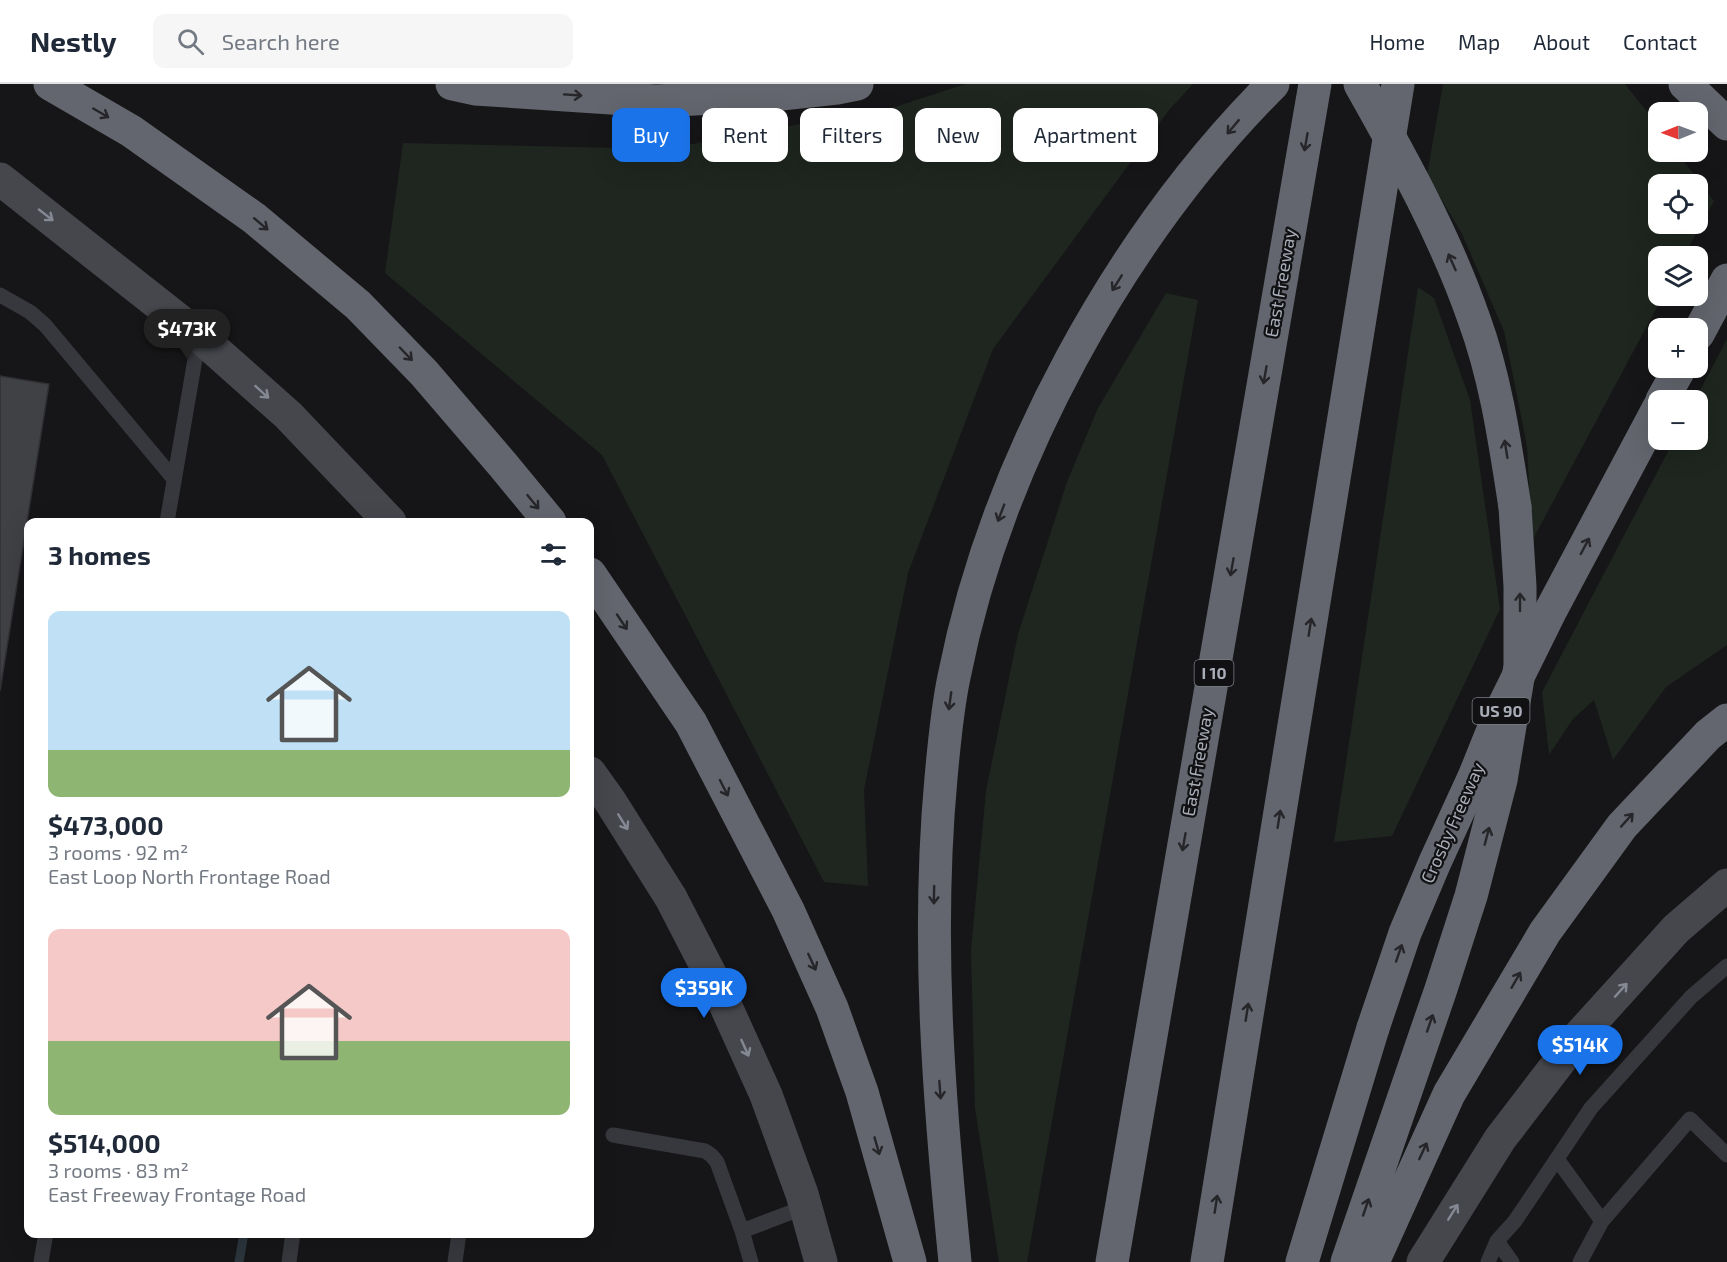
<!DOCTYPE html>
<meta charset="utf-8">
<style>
:root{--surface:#fff;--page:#f6f6f7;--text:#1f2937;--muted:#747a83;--line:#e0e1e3;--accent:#1a73e8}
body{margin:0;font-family:"Exo 2",sans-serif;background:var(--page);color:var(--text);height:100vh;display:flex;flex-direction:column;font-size:22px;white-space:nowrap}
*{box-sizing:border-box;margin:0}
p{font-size:20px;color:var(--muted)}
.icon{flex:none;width:33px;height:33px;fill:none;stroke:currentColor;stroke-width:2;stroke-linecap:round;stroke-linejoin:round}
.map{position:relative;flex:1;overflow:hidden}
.sheet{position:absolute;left:24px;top:434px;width:570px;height:720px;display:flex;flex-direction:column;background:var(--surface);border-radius:12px;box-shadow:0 6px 24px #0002}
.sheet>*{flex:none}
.top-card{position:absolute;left:612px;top:24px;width:570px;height:54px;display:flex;gap:12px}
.needle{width:39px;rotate:269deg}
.tools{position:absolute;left:1648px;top:18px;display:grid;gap:12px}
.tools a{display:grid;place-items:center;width:60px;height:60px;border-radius:12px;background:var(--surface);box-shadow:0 6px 24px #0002;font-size:30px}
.price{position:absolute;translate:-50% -51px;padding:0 14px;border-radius:21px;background:var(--accent);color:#fff;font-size:20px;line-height:39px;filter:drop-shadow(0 2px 3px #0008)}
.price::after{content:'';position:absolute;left:50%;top:36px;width:18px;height:14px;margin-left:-9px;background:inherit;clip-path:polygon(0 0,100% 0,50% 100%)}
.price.active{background:#222;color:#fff}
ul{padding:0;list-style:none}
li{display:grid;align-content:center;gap:12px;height:318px;padding:0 24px}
li span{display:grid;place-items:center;height:186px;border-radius:12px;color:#555}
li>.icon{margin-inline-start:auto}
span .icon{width:108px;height:108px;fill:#fffc;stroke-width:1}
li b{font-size:26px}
h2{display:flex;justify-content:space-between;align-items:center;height:72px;padding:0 24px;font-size:26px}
.chip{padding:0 21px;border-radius:12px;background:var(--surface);box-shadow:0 6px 24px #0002;font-size:21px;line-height:54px}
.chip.active{background:var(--accent);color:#fff}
header{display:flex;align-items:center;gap:36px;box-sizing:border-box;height:84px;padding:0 30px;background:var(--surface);border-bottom:2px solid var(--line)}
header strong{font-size:28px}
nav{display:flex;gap:33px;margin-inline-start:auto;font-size:21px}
.search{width:420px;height:54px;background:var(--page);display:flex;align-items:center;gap:15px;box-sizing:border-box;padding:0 21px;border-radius:12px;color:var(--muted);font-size:22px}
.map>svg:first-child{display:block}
.green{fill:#1e261f;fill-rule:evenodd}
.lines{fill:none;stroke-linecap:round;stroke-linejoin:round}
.stream{stroke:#2c353c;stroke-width:9}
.building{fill:#404145;stroke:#303034;stroke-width:1.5}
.lane{stroke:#37383d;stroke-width:15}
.secondary{stroke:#45474d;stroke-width:33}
.highway{stroke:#63666e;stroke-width:33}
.highway-bridge{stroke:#63666e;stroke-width:33}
.oneway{stroke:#26262a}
.oneway2{stroke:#858993}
.labels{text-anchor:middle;stroke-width:4.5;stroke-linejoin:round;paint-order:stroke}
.shield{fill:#111113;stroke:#7b7e86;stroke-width:1.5}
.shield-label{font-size:16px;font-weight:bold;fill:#a8adb8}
.street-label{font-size:18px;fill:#a8adb8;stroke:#111113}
</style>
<header>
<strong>Nestly</strong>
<div class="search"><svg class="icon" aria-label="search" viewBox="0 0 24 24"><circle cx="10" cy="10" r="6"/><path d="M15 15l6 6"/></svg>Search here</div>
<nav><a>Home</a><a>Map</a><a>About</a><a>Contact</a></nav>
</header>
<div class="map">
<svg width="1727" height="1178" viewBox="0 0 1727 1178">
<rect width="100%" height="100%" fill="#161618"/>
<path class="green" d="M965 0H1193L1169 26 993 265 908 489 864 706 868 802 824 798 602 371 385 189 403 59 665 65 895 23Z
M1443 0H1625L1659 43V68H1677L1714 117 1684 172H1659V212H1663L1532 457 1527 362 1504 247 1462 150 1427 91ZM1659 100H1698V140H1659Z
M1418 203 1434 214 1470 316 1500 525 1392 752 1334 758Z
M1166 209 1198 216 1027 1178H999L975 1024 971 866 986 707 1018 550 1067 398 1098 324Z
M1727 255V561L1666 603 1613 676 1594 616 1573 635 1549 671 1542 608 1674 356H1698V316H1695Z"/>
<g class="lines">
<path class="stream" d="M239 1178 244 1149"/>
</g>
<path class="building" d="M0 292 49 300 0 607Z"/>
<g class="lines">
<path class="lane" d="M0 211 30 228 45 241 174 395
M167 438 199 252
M613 1051 705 1067 711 1071 717 1078 742 1147
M1557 1075 1602 1137
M1497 1157 1512 1178
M41 1178 46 1149
M289 1178 293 1149
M455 1178 459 1149
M751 1178 742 1147 805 1123
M1488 1178 1497 1157 1515 1137 1591 1024 1691 913 1727 882
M1580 1178 1602 1137 1690 1035 1727 1071"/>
<path class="secondary" d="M0 95 199 252 288 331 390 438
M590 689 610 717 671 814 719 907 766 1011 802 1110 821 1178
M1423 1178 1500 1055 1579 952 1676 845 1727 801"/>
<path class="highway" d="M50 0 131 47 254 134 358 221 424 289 503 381 550 438
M452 0 475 5 656 17 772 11 837 4 857 0
M1685 0 1727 40
M1698 250 1727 196
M1662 316 1680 284
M590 490 691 639 788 826 832 924 862 1008 910 1178
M955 1178C939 1017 926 856 941 694 944 661 947 626 954 593 996 380 1119 154 1273 0
M1112 1178 1315 0
M1207 1178 1398 0
M1302 1178 1373 944
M1347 1178 1441 905 1471 812 1501 696 1520 582V502L1515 423
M1373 1178 1449 1010 1545 848 1622 742 1708 651 1727 636"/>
<path class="highway-bridge" d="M1360 0C1403 76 1445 152 1474 235 1496 295 1505 359 1515 423
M1373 944 1405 849 1435 778 1474 693 1499 631 1551 526 1659 323"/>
</g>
<defs><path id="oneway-shaft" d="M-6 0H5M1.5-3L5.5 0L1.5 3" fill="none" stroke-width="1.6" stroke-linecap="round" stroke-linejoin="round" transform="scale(1.5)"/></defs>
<g class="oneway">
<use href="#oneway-shaft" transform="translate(573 11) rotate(4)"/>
<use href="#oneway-shaft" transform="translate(101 29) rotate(30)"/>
<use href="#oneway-shaft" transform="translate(1233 43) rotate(130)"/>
<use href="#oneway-shaft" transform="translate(1306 58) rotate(100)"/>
<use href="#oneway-shaft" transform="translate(261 140) rotate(40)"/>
<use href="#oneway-shaft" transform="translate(1452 178) rotate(-114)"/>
<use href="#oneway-shaft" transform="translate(1117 199) rotate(122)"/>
<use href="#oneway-shaft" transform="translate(406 270) rotate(46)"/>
<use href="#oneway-shaft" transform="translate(1265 291) rotate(100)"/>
<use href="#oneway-shaft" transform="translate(1506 365) rotate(-99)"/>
<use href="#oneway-shaft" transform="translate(533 418) rotate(51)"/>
<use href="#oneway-shaft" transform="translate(1001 429) rotate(111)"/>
<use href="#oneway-shaft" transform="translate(1585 462) rotate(-62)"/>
<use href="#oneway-shaft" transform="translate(1232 483) rotate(100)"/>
<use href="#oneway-shaft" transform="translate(1520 518) rotate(-90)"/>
<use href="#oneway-shaft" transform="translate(622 538) rotate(56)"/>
<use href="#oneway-shaft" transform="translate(1310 543) rotate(-81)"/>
<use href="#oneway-shaft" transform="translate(950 617) rotate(98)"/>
<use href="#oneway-shaft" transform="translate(724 704) rotate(63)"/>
<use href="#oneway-shaft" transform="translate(1279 735) rotate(-81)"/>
<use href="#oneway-shaft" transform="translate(1627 736) rotate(-48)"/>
<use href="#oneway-shaft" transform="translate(1487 752) rotate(-75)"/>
<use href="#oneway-shaft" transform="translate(1184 758) rotate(100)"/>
<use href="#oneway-shaft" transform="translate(934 811) rotate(91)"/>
<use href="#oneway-shaft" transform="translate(1399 869) rotate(-71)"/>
<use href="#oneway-shaft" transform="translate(812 878) rotate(65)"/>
<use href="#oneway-shaft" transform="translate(1516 896) rotate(-60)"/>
<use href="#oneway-shaft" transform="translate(1247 928) rotate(-81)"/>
<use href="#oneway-shaft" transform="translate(1430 939) rotate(-71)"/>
<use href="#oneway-shaft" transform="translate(940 1006) rotate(86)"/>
<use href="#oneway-shaft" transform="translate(877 1062) rotate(74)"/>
<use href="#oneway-shaft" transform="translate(1423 1067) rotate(-65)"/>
<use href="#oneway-shaft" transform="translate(1216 1120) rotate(-81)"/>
<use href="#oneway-shaft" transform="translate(1366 1123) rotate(-71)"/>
</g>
<g class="oneway2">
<use href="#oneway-shaft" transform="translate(46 131) rotate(38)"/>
<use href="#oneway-shaft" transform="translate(262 308) rotate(42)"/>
<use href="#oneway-shaft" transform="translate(623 738) rotate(58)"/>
<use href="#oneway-shaft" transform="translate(1621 906) rotate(-48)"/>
<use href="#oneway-shaft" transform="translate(745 964) rotate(66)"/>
<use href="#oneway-shaft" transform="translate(1453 1128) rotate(-58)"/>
</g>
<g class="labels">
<g class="shield">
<rect x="1194.5" y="576" width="39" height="26" rx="4.5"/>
<rect x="1472.5" y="614" width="57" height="26" rx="4.5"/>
</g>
<g class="shield-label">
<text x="1214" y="595">I 10</text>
<text x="1501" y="633">US 90</text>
</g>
<g class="street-label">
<text transform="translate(1281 199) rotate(-80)" y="6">East Freeway</text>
<text transform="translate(1198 678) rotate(-80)" y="6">East Freeway</text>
<text transform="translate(1453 739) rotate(-66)" y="6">Crosby Freeway</text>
</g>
</g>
</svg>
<div class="tools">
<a><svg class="needle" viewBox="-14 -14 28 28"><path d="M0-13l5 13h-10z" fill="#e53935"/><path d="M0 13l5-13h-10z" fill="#747a83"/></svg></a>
<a><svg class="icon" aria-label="locate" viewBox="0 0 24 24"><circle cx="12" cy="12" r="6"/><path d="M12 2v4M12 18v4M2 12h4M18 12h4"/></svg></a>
<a><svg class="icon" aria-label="layers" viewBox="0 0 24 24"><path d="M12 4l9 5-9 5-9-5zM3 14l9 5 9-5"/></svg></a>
<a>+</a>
<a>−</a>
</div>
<b class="price active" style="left:187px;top:276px">$473K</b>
<b class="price" style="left:704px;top:935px">$359K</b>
<b class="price" style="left:1580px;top:992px">$514K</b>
<div class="top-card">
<a class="chip active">Buy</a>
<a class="chip">Rent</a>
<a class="chip">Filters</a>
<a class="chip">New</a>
<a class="chip">Apartment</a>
</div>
<section class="sheet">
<h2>3 homes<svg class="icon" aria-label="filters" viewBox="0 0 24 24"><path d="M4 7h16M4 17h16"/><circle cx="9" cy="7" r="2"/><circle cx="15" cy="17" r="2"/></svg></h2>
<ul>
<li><span style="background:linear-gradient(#bfe0f5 75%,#8fb573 0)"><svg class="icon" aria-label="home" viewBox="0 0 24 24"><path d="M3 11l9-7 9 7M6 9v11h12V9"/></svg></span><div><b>$473,000</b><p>3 rooms · 92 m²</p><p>East Loop North Frontage Road</p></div></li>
<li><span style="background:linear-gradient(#f6c9c9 60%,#8fb573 0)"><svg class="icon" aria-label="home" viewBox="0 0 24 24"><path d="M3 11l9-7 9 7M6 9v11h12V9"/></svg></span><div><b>$514,000</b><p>3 rooms · 83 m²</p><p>East Freeway Frontage Road</p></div></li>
</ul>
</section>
</div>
